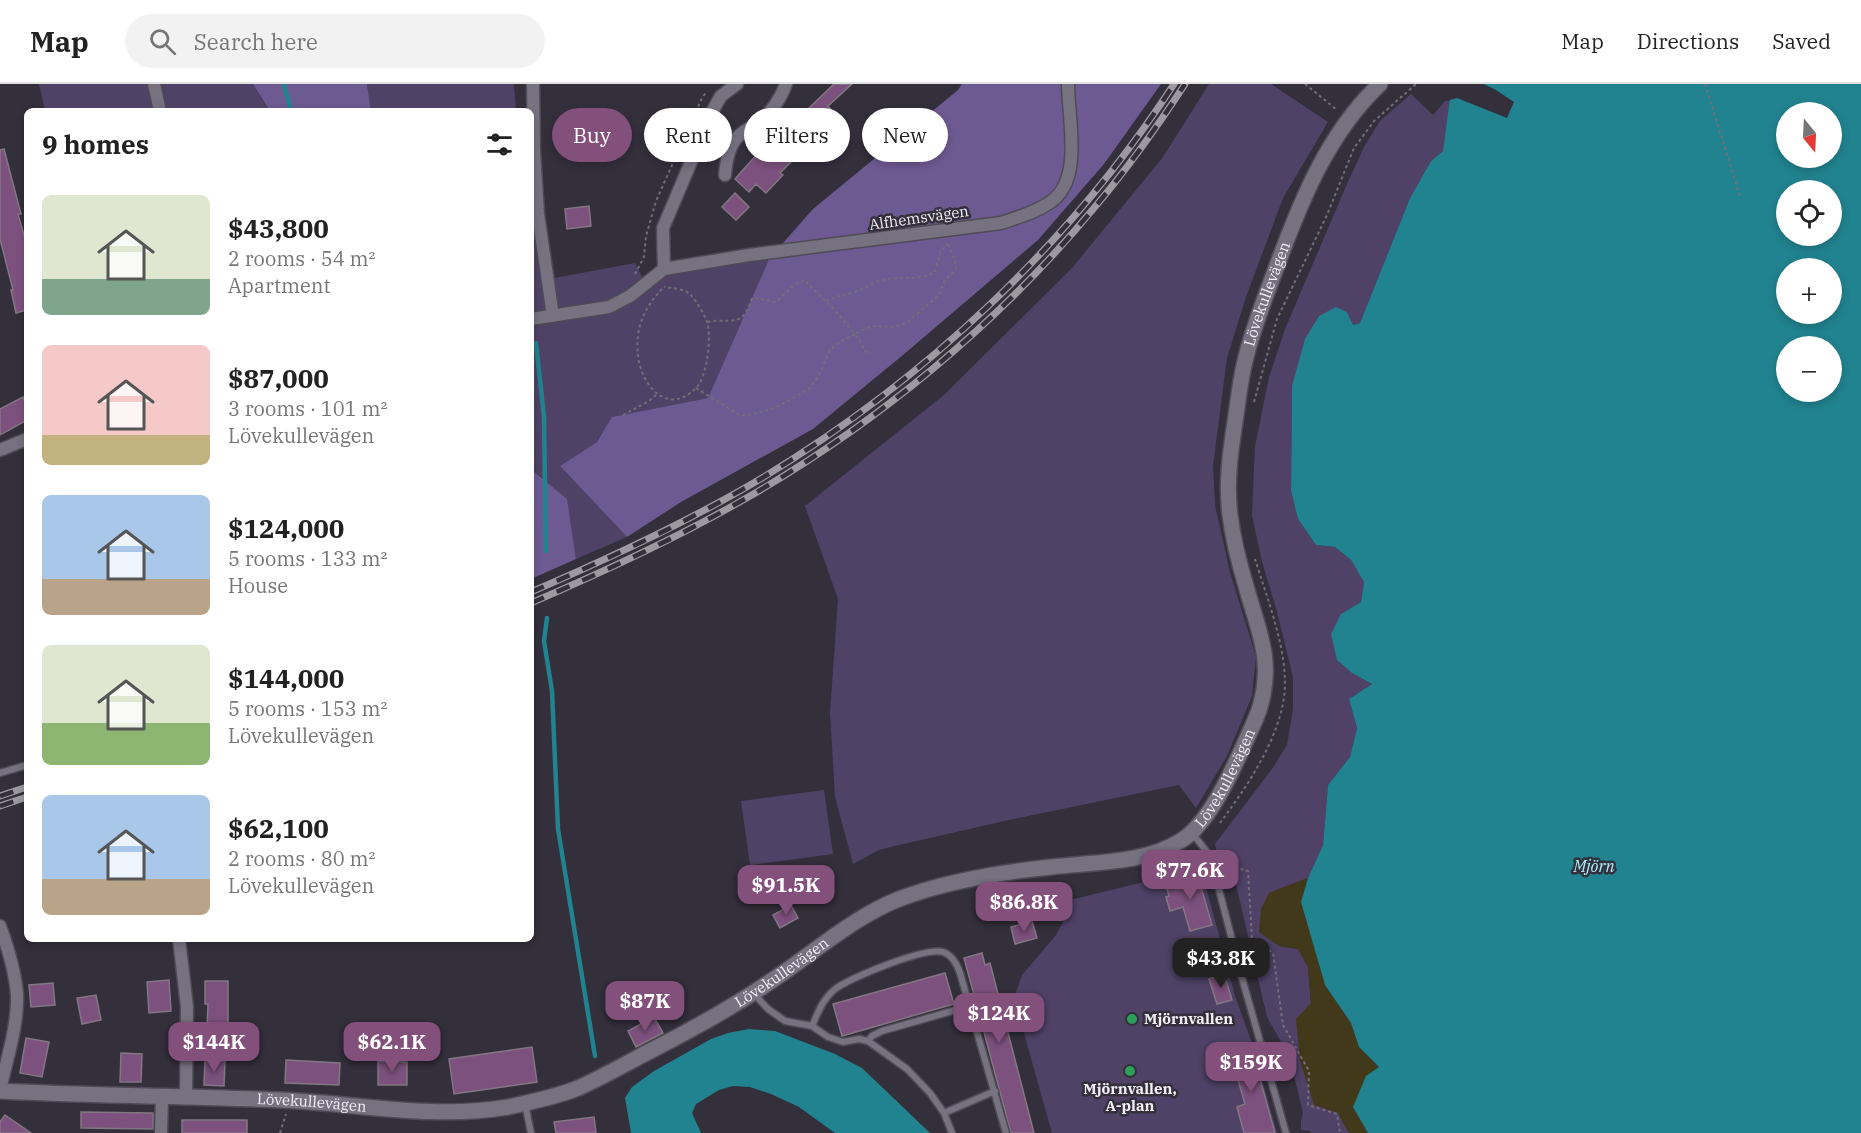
<!DOCTYPE html>
<meta charset="utf-8">
<style>
:root{--surface:#fff;--page:#f2f2f2;--text:#222;--muted:#767676;--line:#e0e0e0;--accent:#834f7b}
body{margin:0;font-family:"IBM Plex Serif",serif;background:var(--page);color:var(--text);height:100vh;display:flex;flex-direction:column;font-size:22px;white-space:nowrap}
*{box-sizing:border-box;margin:0}
p{font-size:20px;color:var(--muted)}
.icon{flex:none;width:33px;height:33px;fill:none;stroke:currentColor;stroke-width:2;stroke-linecap:round;stroke-linejoin:round}
.map{position:relative;flex:1;overflow:hidden}
.side{position:absolute;left:24px;top:24px;width:510px;height:834px;display:flex;flex-direction:column;background:var(--surface);border-radius:9px;box-shadow:0 3px 9px #0003}
.side>*{flex:none}
.guide{position:absolute;left:552px;top:24px;width:570px;height:54px;display:flex;gap:12px}
.needle{width:39px;rotate:162deg}
.controls{position:absolute;left:1776px;top:18px;display:grid;gap:12px}
.controls a{display:grid;place-items:center;width:66px;height:66px;border-radius:50%;background:var(--surface);box-shadow:0 3px 9px #0003;font-size:30px}
.price{position:absolute;translate:-50% -51px;padding:0 14px;border-radius:12px;background:var(--accent);color:#fff;font-size:20px;line-height:39px;filter:drop-shadow(0 2px 3px #0008)}
.price::after{content:'';position:absolute;left:50%;top:36px;width:18px;height:14px;margin-left:-9px;background:inherit;clip-path:polygon(0 0,100% 0,50% 100%)}
.price.on{background:#222;color:#fff}
ul{padding:0;list-style:none}
li{display:flex;align-items:center;gap:18px;height:150px;padding:0 18px}
li span{display:grid;place-items:center;flex:none;width:168px;height:120px;border-radius:9px;color:#555}
li>.icon{margin-inline-start:auto}
span .icon{width:72px;height:72px;fill:#fffc;stroke-width:1}
li b{font-size:26px}
h2{display:flex;justify-content:space-between;align-items:center;height:72px;padding:0 18px;font-size:26px}
.tag{padding:0 21px;border-radius:27px;background:var(--surface);box-shadow:0 3px 9px #0003;font-size:21px;line-height:54px}
.tag.on{background:var(--accent);color:#fff}
header{display:flex;align-items:center;gap:36px;box-sizing:border-box;height:84px;padding:0 30px;background:var(--surface);border-bottom:2px solid var(--line)}
header strong{font-size:28px}
nav{display:flex;gap:33px;margin-inline-start:auto;font-size:21px}
.search{width:420px;height:54px;background:var(--page);display:flex;align-items:center;gap:15px;box-sizing:border-box;padding:0 21px;border-radius:33px;color:var(--muted);font-size:22px}
.map>svg:first-child{display:block}
.green{fill:#4f4266}
.forest{fill:#6e5a92}
.sand{fill:#413919}
.water{fill:#21838f;fill-rule:evenodd}
.pier{fill:#332f3b}
.lines{fill:none;stroke-linecap:round;stroke-linejoin:round}
.stream{stroke:#21838f;stroke-width:4.5}
.building{fill:#7d517e;stroke:#827782;stroke-width:1.5}
.service-casing{stroke:#4e4b55;stroke-width:9}
.minor-casing{stroke:#4e4b55;stroke-width:15}
.tertiary-casing{stroke:#4e4b55;stroke-width:18}
.path{stroke:#726e79;stroke-width:2;stroke-dasharray:3 3;stroke-linecap:butt}
.service{stroke:#767280;stroke-width:6}
.minor{stroke:#767280;stroke-width:12}
.tertiary{stroke:#767280;stroke-width:15}
.rail-casing{stroke:#9c99a3;stroke-width:7}
.rail{stroke:#332f3b;stroke-width:4.5;stroke-dasharray:14;stroke-linecap:butt}
.leisure-dot{fill:#2e9e5b;stroke:#332f3b;stroke-width:2}
.labels{text-anchor:middle;stroke-width:5;stroke-linejoin:round;paint-order:stroke}
.street-label{font-size:15px;fill:#f0eef6;stroke:#332f3b}
.poi-label{font-size:15px;font-weight:bold;fill:#f0eef6;stroke:#332f3b;text-anchor:start}
.water-label{font-size:16px;font-style:italic;fill:#acf2fc;stroke:#332f3b}
</style>
<header>
<strong>Map</strong>
<div class="search"><svg class="icon" aria-label="search" viewBox="0 0 24 24"><circle cx="10" cy="10" r="6"/><path d="M15 15l6 6"/></svg>Search here</div>
<nav><a>Map</a><a>Directions</a><a>Saved</a></nav>
</header>
<div class="map">
<svg width="1861" height="1049" viewBox="0 0 1861 1049">
<rect width="100%" height="100%" fill="#332f3b"/>
<path class="green" d="M39 0H253L270 27H45Z
M367 0H514L516 27H371Z
M1209 0H1271L1328 38 1283 114 1246 213 1227 274 1213 382 1215 421 1230 488 1256 573 1252 612 1227 672 1196 724 1179 701 1009 736 899 761 879 766 853 780 835 713 830 629 838 515 805 422 944 311 1072 184 1163 73Z
M1411 10 1433 31 1445 17H1450L1443 67 1431 77 1410 114 1360 239 1353 241 1292 302 1291 407 1298 435 1316 461 1335 463 1351 476 1364 498 1361 518 1341 530 1352 589 1372 600 1349 615 1357 644 1350 673 1328 701 1323 761 1308 794 1269 809 1279 862 1298 865 1308 883 1311 919 1338 1029 1349 1049H1311L1310 1047 1301 1046V1037L1303 1029 1293 988 1284 963 1267 933 1234 792 1223 794 1215 760 1272 685 1287 661 1293 625V593L1276 524 1262 478 1252 431 1255 363 1269 293 1285 245 1347 100 1364 63 1380 37Z
M531 152 549 195 635 179 643 195 769 175 708 314 613 333 597 358 560 382 627 453 576 475 566 415 531 384Z
M824 706 833 770 750 781 741 717Z
M1201 784 1235 912 1251 956 1277 1049H1052L1014 914 1022 891 1056 851 1064 836 1058 819Z"/>
<path class="forest" d="M253 0H367L371 27H270Z
M962 0H1161L1104 80 1038 156 903 271 813 345 681 418 627 453 560 382 597 358 612 333 708 314 769 175 813 125 958 6Z
M531 385 567 415 576 475 531 495Z"/>
<path class="sand" d="M1308 794 1301 818 1325 901 1351 939 1359 963 1379 984 1353 1023 1368 1049H1349L1338 1029 1314 1021 1300 977 1296 935 1311 919 1308 883 1298 865 1279 862 1259 848 1261 825 1269 809Z"/>
<path class="water" d="M1460 0H1861V1049H1368L1353 1023 1366 992 1379 983 1359 963 1351 939 1325 901 1301 818 1308 794 1323 761 1328 701 1350 673 1357 644 1349 615 1372 600 1352 589 1337 576 1331 550 1341 530 1361 518 1364 498 1351 476 1335 463 1316 461 1298 435 1291 407 1292 302 1305 255 1319 232 1336 223 1347 228 1353 241 1360 239 1410 114 1431 77 1443 67 1450 14ZM1786 28H1832V74H1786ZM1786 106H1832V152H1786ZM1786 184H1832V230H1786ZM1786 262H1832V308H1786Z
M749 945 775 947 835 970 862 984 930 1049H835L799 1023 771 1010 750 1003 733 1002 719 1006 696 1020 692 1029 701 1049H631L625 1014 632 1003 654 987 711 955 728 949Z"/>
<path class="pier" d="M1456 0H1484L1496 6 1514 18 1507 34 1457 14 1447 17V12Z"/>
<g class="lines">
<path class="stream" d="M284 0 291 27
M536 259 544 333 546 467
M547 534 544 557 552 607 558 745 595 972"/>
</g>
<path class="building" d="M834 0H852L828 22 834 29 798 63 802 67 780 89 783 91 766 109 756 100 749 108 735 95 783 41 787 45Z
M4 65 21 130H18L27 162V226L16 229 11 206H13L0 155V66Z
M735 109 749 123 736 136 722 123Z
M589 122 591 142 567 145 565 125Z
M23 313 27 321V336L0 351V325Z
M1197 789 1212 841 1190 847 1183 823 1170 827 1166 813 1169 812 1167 805 1177 802 1174 795Z
M791 821 798 834 780 844 773 831Z
M1032 837 1037 854 1015 860 1011 843Z
M982 869 985 881 990 879 1034 1049H1011L964 874Z
M945 889 954 920 842 952 833 920Z
M1224 890 1232 916 1217 920 1209 895Z
M169 896 171 927 149 929 147 898Z
M205 897H228V945L207 944 208 920H205Z
M53 899 55 921 31 923 29 901Z
M96 911 101 936 82 940 77 914Z
M654 933 663 949 636 963 628 947Z
M26 954 49 958 42 993 20 989Z
M1250 959 1275 1049H1244L1237 1023 1245 1020 1229 965Z
M532 963 537 998 454 1010 449 975Z
M121 969 142 970 141 998H120Z
M205 976 225 977 224 1002 204 1001Z
M286 976 340 979 339 1001 285 999Z
M378 977 407 978V1001H378Z
M81 1028 153 1029V1045L81 1044Z
M5 1031 31 1049H0V1038Z
M594 1033 596 1049H556L554 1038Z
M182 1036H247V1049H182Z"/>
<g class="lines">
<g class="service-casing">
<path id="service" d="M0 689 27 681
M1192 749 1207 768 1214 786 1240 887 1286 1049
M754 910 768 925 785 937 812 942 828 953 843 958 859 955 868 957 907 985 930 1009 944 1029 952 1049
M812 942C818 929 822 916 834 906 848 894 925 863 943 868 952 871 957 880 960 889L1006 1049
M868 957 872 952 882 947 970 922
M525 1020 531 1049
M944 1029 995 1007"/>
</g>
<g class="minor-casing">
<path id="minor" d="M154 0 160 27
M533 0 534 67 538 130 553 232
M725 91C726 79 728 64 736 55 742 47 751 44 759 38 771 29 781 14 786 0
M664 185 749 171 1001 139C1018 133 1035 129 1049 119 1084 98 1068 35 1068 0
M531 235 609 223 630 212 664 185 663 144 713 26 721 12 737 0
M0 366 27 355
M0 842C8 864 15 887 17 910 18 942 7 974 0 1006
M179 855 187 923 186 1013
M161 1049 162 1013"/>
</g>
<g class="tertiary-casing">
<g id="tertiary">
<path id="s1" d="M0 1007C93 1012 187 1012 280 1016 356 1019 432 1036 508 1023 531 1018 556 1013 578 1004 603 993 627 979 652 966 695 944 737 921 777 893 817 866 854 833 899 815 944 798 1003 788 1051 783 1094 778 1144 780 1182 756 1211 737 1234 683 1248 652 1252 643 1257 633 1260 623 1274 575 1258 547 1246 502 1239 479 1233 455 1230 431 1226 400 1230 370 1235 338 1238 318 1240 297 1245 277 1253 243 1266 211 1278 179 1302 114 1329 48 1380 0"/>
</g>
</g>
<path class="path" d="M1305 0 1337 26
M1705 0 1740 112
M635 190 644 173 646 152 656 117 702 14 707 7
M662 205C644 224 635 244 638 271 641 301 667 333 696 304 707 293 712 253 707 238 704 229 696 217 690 210 684 205 672 204 664 203
M826 217C837 212 846 211 857 207 865 205 871 199 879 197 897 191 914 198 934 189L941 167 948 159
M867 269 855 250 872 242 894 243 906 239 939 211 944 198 956 185 955 177 948 160
M696 304 741 332 758 329 777 323 809 305 818 293 830 266 840 258 855 250 832 223 804 196 794 201 776 218C767 217 760 214 752 214 741 246 734 233 707 238
M1254 318 1277 235 1327 131 1354 64 1374 37 1416 0
M623 331 649 317 656 311
M1220 739C1246 704 1278 657 1284 613 1290 572 1267 514 1255 475
M1223 780 1248 787 1252 855 1273 869 1283 941 1309 987 1308 1021 1337 1030 1340 1049
M1160 783 1189 776 1196 769
M280 1049 286 1030"/>
<use href="#service" class="service"/>
<use href="#minor" class="minor"/>
<use href="#tertiary" class="tertiary"/>
<g class="rail-casing">
<path id="rail" d="M531 508C610 474 688 438 762 394 926 295 1069 161 1174 0
M531 519C603 488 675 455 743 416 875 341 997 241 1094 124 1127 85 1157 43 1185 0
M0 712 27 703
M0 722 27 713"/>
</g>
<use href="#rail" class="rail"/>
</g>
<g class="leisure-dot">
<circle cx="1132" cy="935" r="6"/>
<circle cx="1130" cy="987" r="6"/>
</g>
<g class="labels">
<g class="street-label">
<text transform="translate(919 134) rotate(-8)" y="5">Alfhemsvägen</text>
<text dy="5" stroke="none"><textPath href="#s1" startOffset="1824">Lövekullevägen</textPath></text>
<text dy="5" stroke="none"><textPath href="#s1" startOffset="1322">Lövekullevägen</textPath></text>
<text dy="5" stroke="none"><textPath href="#s1" startOffset="816">Lövekullevägen</textPath></text>
<text dy="5" stroke="none"><textPath href="#s1" startOffset="312">Lövekullevägen</textPath></text>
</g>
<g class="poi-label">
<text x="1144" y="940">Mjörnvallen</text>
<text x="1130" y="1010" text-anchor="middle">Mjörnvallen,<tspan x="1130" dy="17">A-plan</tspan></text>
</g>
<g class="water-label">
<text x="1594" y="788">Mjörn</text>
</g>
</g>
</svg>
<div class="controls">
<a><svg class="needle" viewBox="-14 -14 28 28"><path d="M0-13l5 13h-10z" fill="#e53935"/><path d="M0 13l5-13h-10z" fill="#767676"/></svg></a>
<a><svg class="icon" aria-label="locate" viewBox="0 0 24 24"><circle cx="12" cy="12" r="6"/><path d="M12 2v4M12 18v4M2 12h4M18 12h4"/></svg></a>
<a>+</a>
<a>−</a>
</div>
<b class="price" style="left:1190px;top:817px">$77.6K</b>
<b class="price" style="left:786px;top:832px">$91.5K</b>
<b class="price" style="left:1024px;top:849px">$86.8K</b>
<b class="price on" style="left:1221px;top:905px">$43.8K</b>
<b class="price" style="left:645px;top:948px">$87K</b>
<b class="price" style="left:999px;top:960px">$124K</b>
<b class="price" style="left:214px;top:989px">$144K</b>
<b class="price" style="left:392px;top:989px">$62.1K</b>
<b class="price" style="left:1251px;top:1009px">$159K</b>
<div class="guide">
<a class="tag on">Buy</a>
<a class="tag">Rent</a>
<a class="tag">Filters</a>
<a class="tag">New</a>
</div>
<section class="side">
<h2>9 homes<svg class="icon" aria-label="filters" viewBox="0 0 24 24"><path d="M4 7h16M4 17h16"/><circle cx="9" cy="7" r="2"/><circle cx="15" cy="17" r="2"/></svg></h2>
<ul>
<li><span style="background:linear-gradient(#dfe7d0 70%,#7fa58c 0)"><svg class="icon" aria-label="home" viewBox="0 0 24 24"><path d="M3 11l9-7 9 7M6 9v11h12V9"/></svg></span><div><b>$43,800</b><p>2 rooms · 54 m²</p><p>Apartment</p></div></li>
<li><span style="background:linear-gradient(#f6c9c9 75%,#c2b280 0)"><svg class="icon" aria-label="home" viewBox="0 0 24 24"><path d="M3 11l9-7 9 7M6 9v11h12V9"/></svg></span><div><b>$87,000</b><p>3 rooms · 101 m²</p><p>Lövekullevägen</p></div></li>
<li><span style="background:linear-gradient(#a9c7e8 70%,#b9a48a 0)"><svg class="icon" aria-label="home" viewBox="0 0 24 24"><path d="M3 11l9-7 9 7M6 9v11h12V9"/></svg></span><div><b>$124,000</b><p>5 rooms · 133 m²</p><p>House</p></div></li>
<li><span style="background:linear-gradient(#dfe7d0 65%,#8fb573 0)"><svg class="icon" aria-label="home" viewBox="0 0 24 24"><path d="M3 11l9-7 9 7M6 9v11h12V9"/></svg></span><div><b>$144,000</b><p>5 rooms · 153 m²</p><p>Lövekullevägen</p></div></li>
<li><span style="background:linear-gradient(#a9c7e8 70%,#b9a48a 0)"><svg class="icon" aria-label="home" viewBox="0 0 24 24"><path d="M3 11l9-7 9 7M6 9v11h12V9"/></svg></span><div><b>$62,100</b><p>2 rooms · 80 m²</p><p>Lövekullevägen</p></div></li>
</ul>
</section>
</div>
